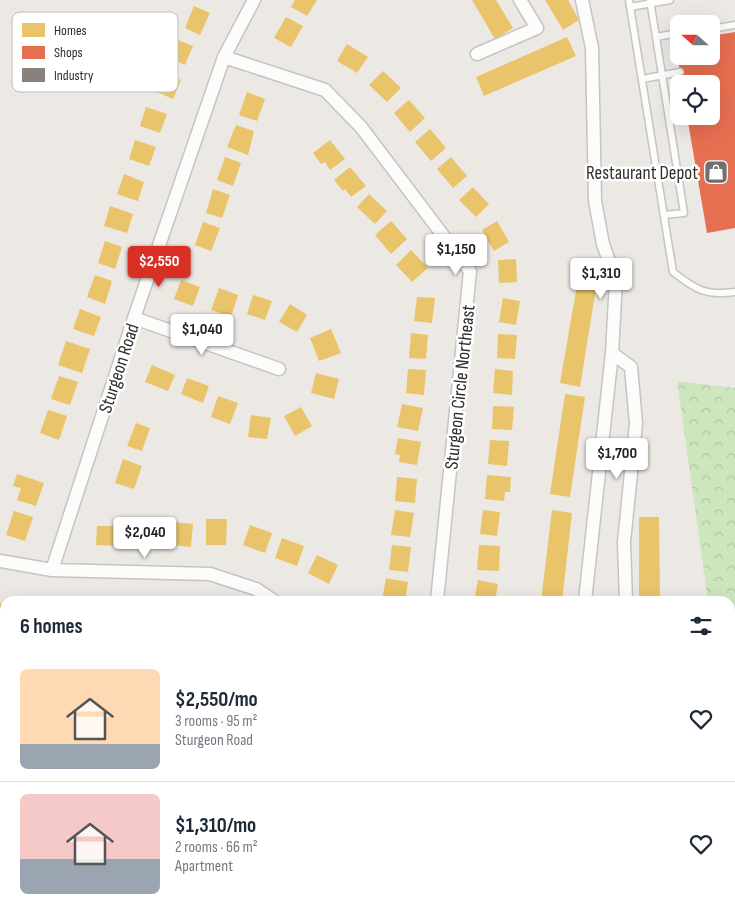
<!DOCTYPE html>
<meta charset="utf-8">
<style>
:root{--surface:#fff;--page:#f2f2f3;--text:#1f2937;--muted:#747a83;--line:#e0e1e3;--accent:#d93025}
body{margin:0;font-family:"Sofia Sans Condensed",sans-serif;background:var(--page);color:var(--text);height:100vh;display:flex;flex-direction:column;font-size:19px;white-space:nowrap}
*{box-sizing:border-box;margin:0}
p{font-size:16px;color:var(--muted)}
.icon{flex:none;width:28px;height:28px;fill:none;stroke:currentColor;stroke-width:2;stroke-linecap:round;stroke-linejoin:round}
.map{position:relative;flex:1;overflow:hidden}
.sheet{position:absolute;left:0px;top:596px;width:735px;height:321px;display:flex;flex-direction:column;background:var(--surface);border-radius:15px 15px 0 0;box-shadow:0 5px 20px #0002}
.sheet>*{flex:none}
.needle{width:32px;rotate:291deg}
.fabs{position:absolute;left:670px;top:15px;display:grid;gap:10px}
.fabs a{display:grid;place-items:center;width:50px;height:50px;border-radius:8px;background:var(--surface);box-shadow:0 5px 20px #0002;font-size:25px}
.price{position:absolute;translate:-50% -42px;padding:0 11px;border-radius:5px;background:#fff;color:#222;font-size:16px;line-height:32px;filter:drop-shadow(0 1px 2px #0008)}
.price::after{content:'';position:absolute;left:50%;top:30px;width:15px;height:11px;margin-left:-8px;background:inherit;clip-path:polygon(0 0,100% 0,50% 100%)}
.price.active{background:var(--accent);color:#fff}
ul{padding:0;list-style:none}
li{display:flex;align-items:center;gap:15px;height:125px;padding:0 20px}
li+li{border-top:1px solid var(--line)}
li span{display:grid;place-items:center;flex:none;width:140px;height:100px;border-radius:8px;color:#555}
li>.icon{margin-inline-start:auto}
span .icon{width:60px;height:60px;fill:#fffc;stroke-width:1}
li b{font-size:21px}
h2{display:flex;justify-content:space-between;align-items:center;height:60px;padding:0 20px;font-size:21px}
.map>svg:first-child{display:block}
.forest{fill:url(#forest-crowns)}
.homes{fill:#e9c46a}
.shops{fill:#e76f51}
.industry{fill:#8a817c}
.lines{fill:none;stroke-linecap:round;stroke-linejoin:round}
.stream{stroke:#99d6ec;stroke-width:4}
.lane-casing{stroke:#c5c4c5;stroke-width:9}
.street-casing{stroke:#c5c4c5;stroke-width:15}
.lane{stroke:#fcfcfb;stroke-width:6}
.street{stroke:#fcfcfb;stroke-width:12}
.labels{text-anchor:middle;stroke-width:5;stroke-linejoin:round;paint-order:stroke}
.poi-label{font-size:19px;fill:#2e2e2e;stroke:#fff;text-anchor:end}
.street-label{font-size:19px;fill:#2e2e2e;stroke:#fff}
.key{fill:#fff;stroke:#c0c0c0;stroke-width:1}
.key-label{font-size:14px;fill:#2e2e2e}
</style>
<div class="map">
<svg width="735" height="917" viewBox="0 0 735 917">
<defs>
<pattern id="forest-crowns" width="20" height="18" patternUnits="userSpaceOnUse" patternTransform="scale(1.25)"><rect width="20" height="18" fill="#cee6be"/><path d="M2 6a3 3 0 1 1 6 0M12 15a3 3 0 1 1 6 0" fill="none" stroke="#b1c6a4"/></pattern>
</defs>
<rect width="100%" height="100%" fill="#ece8e4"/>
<path class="forest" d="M677 381 735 388V917H258L252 913 730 912V601H708Z"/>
<path class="homes" d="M295 0H317L307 16 291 7Z
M472 0H496L513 28 495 39Z
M545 0H568L579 20 563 30Z
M194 6 210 13 200 35 185 28Z
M286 17 303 26 291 47 274 38Z
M567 37 576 56 484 96 476 77Z
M173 38 193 46 185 65 165 56Z
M347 44 368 57 357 73 337 61Z
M160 71 181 80 173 99 152 90Z
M383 71 401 88 387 102 369 85Z
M247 92 265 99 257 121 239 115Z
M409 100 425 118 410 132 394 113Z
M146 107 167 114 160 133 140 126Z
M236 125 254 131 248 155 227 147Z
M430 129 446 148 431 161 415 142Z
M135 140 156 147 149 166 129 159Z
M330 140 345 159 330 170 325 162 321 164 313 153Z
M225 157 241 163 233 186 217 180Z
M451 157 467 176 453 188 437 169Z
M350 167 366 186 351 197 345 189 343 191 334 180Z
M124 174 144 182 138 201 117 194Z
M473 187 489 204 476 217 459 200Z
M213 189 230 195 222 218 206 213Z
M369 194 387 211 375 224 357 207Z
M110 206 133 214 127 233 104 226Z
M391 221 407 239 391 254 375 235Z
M497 221 509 242 494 251 482 230Z
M203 222 220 228 211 251 195 245Z
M105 241 122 247 115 269 98 263Z
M411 250 428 268 412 282 396 265Z
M516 259 517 282 499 283 498 260Z
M95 275 112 281 105 304 87 297Z
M181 280 200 287 193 306 174 299Z
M577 285 596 288 580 387 560 383Z
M219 288 238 295 231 317 211 310Z
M253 295 272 301 265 320 247 314Z
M417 297 435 298 432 323 414 321Z
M503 298 520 301 516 325 499 322Z
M290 304 307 315 297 332 279 322Z
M80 309 101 317 94 336 73 329Z
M331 329 341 353 319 361 310 338Z
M411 333 428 335 426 359 409 358Z
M498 334 517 335 515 359 497 358Z
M66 341 90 349 82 373 58 365Z
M152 365 175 375 168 391 145 382Z
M408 369 426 370 424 395 406 393Z
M495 369 513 371 512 395 493 393Z
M316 373 339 379 334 399 311 393Z
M59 376 78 382 70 405 51 399Z
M187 378 209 386 203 403 181 394Z
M565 394 585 397 570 497 550 494Z
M218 396 238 403 230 424 211 417Z
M402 404 423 408 418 431 397 427Z
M493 406 514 407 512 430 492 429Z
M301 407 312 426 295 436 284 416Z
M48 410 67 416 59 440 40 433Z
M251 415 271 418 267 439 248 437Z
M136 423 150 428 142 451 127 446Z
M398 438 421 442 417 465 399 462 400 455 395 454Z
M490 440 509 441 507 466 488 464Z
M123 459 142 466 134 489 115 483Z
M17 474 44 483 36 506 17 500 21 488 13 486Z
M487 475 511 477 510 492H505L504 501 485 499Z
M397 477 417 479 415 503 395 501Z
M395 510 414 513 410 537 391 535Z
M483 510 500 512 497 536 480 534Z
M552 510 572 513 562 601H541Z
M14 511 33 517 25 541 6 535Z
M639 517H659L660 601H639Z
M206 519H227L226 545H206Z
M173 522 193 524 191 547 171 545Z
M250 525 272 533 265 553 243 545Z
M97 526H121L120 546 96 545Z
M132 529H156V549H132Z
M282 538 304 546 297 566 275 558Z
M392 545 411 547 408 572 389 570Z
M479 545 500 546 499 571 477 570Z
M317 555 338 565 329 584 308 573Z
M386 578 408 582 405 601H382Z
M478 580 498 584 495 601H474Z
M0 603 5 605V625L0 623Z"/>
<path class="shops" d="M735 32V228L707 233 687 116H711V84H682L675 42 679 41V56H711V36Z"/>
<path class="industry" d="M5 899V912H16L18 917H0V902Z"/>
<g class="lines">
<path class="stream" d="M0 689H5
M591 912 604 917"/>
<g class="lane-casing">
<path id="lane" d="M629 0 673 272C696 290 706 296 735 292
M650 0 656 37 679 33
M630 7 670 0
M711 29 735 25
M656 37 684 213 664 215
M642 79 680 72
M0 871 5 879
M0 894H5
M24 912 27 917
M52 912 61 917"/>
</g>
<g class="street-casing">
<path id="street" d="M582 0 592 48 595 201 603 244 616 281 612 353 585 601
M477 54 537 28 520 0
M224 57 325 90 361 127 470 271 437 601
M134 318 279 369
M612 353 631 367 636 423 624 542 626 601
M0 561 52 570 210 574 256 589 274 601
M52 570 134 318 224 57 254 0"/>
</g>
<use href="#lane" class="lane"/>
<use href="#street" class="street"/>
</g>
<defs>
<g id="shop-square" transform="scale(1.25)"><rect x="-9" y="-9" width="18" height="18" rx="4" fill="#706f6e" stroke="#fff"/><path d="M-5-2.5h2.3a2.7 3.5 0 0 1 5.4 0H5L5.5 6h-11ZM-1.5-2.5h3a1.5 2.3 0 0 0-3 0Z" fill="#fff"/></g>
</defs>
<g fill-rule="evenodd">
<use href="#shop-square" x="716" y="172"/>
</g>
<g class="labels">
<g class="poi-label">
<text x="698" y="179">Restaurant Depot</text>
</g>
<g class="street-label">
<text transform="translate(118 368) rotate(-72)" y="7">Sturgeon Road</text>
<text transform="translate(459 387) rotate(-84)" y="7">Sturgeon Circle Northeast</text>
</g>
</g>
<rect x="12" y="12" width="166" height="80" rx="8" class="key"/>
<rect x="22" y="23" width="23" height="14" fill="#e9c46a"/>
<rect x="22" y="46" width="23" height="13" fill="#e76f51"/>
<rect x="22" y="68" width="23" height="14" fill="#8a817c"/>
<g class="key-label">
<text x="54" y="35">Homes</text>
<text x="54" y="57">Shops</text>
<text x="54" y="80">Industry</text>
</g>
</svg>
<div class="fabs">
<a><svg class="needle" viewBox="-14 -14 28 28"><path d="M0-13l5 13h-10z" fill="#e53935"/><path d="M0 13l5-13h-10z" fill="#747a83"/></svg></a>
<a><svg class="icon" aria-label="locate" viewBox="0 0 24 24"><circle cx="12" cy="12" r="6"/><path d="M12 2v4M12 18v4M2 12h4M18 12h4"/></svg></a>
</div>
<b class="price" style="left:456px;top:276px">$1,150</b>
<b class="price active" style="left:159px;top:288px">$2,550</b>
<b class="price" style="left:601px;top:300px">$1,310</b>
<b class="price" style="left:202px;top:356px">$1,040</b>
<b class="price" style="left:617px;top:480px">$1,700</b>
<b class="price" style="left:145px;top:559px">$2,040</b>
<section class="sheet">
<h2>6 homes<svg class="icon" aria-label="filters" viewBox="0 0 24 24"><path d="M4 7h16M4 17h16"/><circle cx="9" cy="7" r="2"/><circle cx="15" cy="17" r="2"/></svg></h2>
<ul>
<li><span style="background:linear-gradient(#ffd9b3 75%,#9aa5b1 0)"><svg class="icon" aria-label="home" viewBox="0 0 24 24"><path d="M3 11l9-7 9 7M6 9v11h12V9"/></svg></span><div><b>$2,550/mo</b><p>3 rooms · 95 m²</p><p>Sturgeon Road</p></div><svg class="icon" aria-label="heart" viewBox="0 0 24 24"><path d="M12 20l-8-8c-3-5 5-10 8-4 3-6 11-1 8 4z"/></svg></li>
<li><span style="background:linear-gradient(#f6c9c9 65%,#9aa5b1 0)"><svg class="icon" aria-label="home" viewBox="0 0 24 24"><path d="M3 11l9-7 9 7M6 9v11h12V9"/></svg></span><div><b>$1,310/mo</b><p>2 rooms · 66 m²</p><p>Apartment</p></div><svg class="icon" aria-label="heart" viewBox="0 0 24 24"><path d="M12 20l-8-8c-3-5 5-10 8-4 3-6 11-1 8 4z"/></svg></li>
</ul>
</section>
</div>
